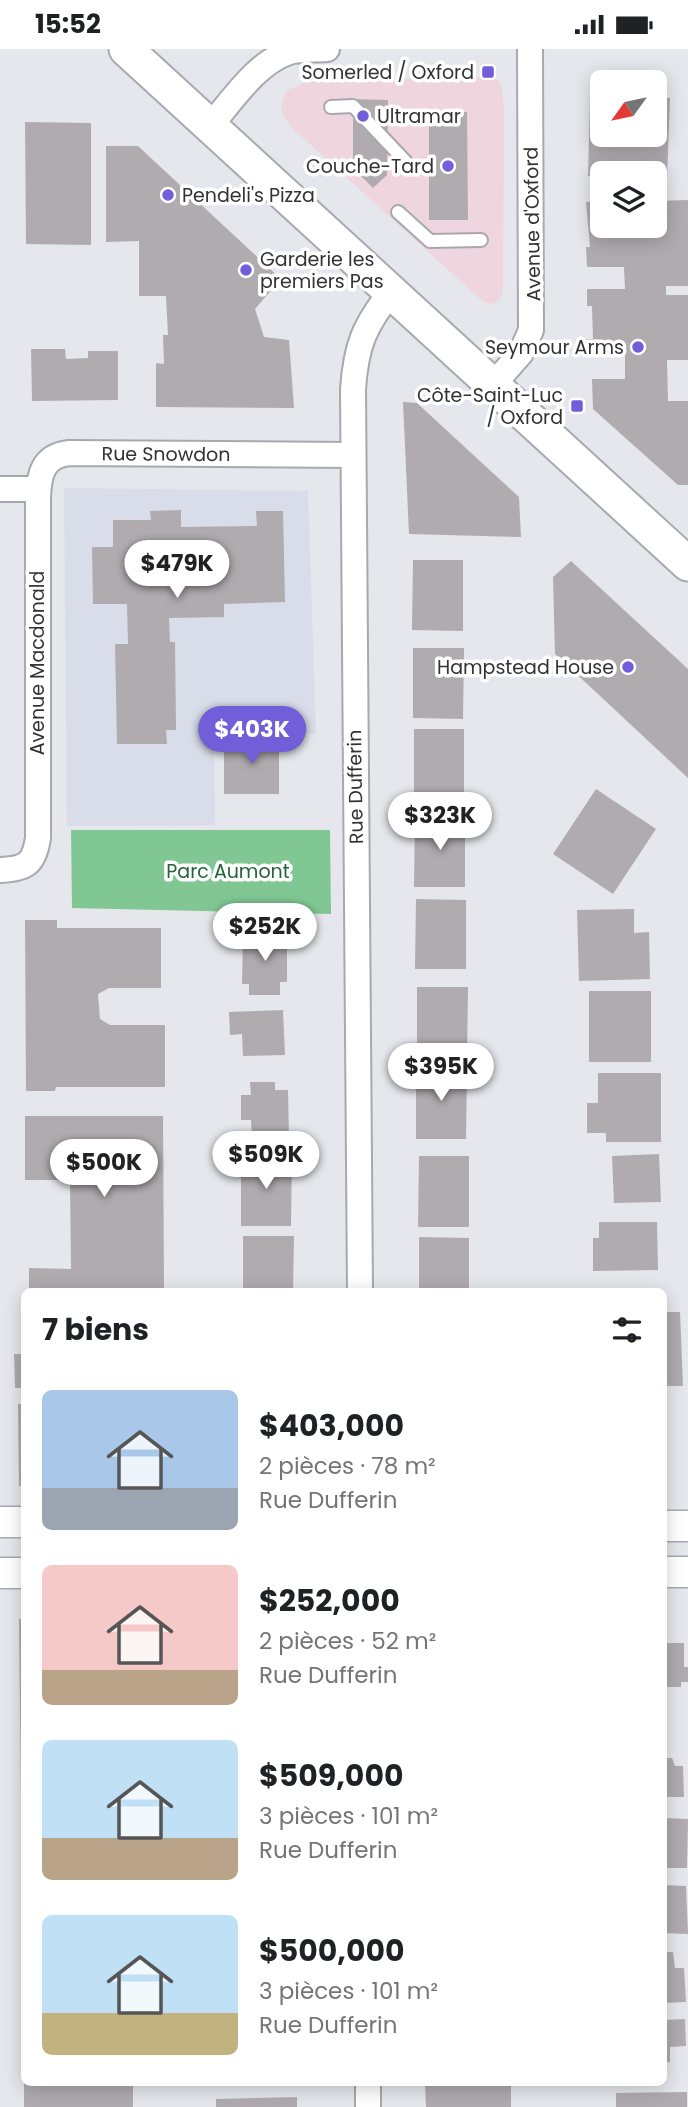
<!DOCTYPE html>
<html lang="fr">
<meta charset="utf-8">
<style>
:root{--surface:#fff;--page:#f6f6f6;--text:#202124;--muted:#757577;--accent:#725ed8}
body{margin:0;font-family:Poppins,sans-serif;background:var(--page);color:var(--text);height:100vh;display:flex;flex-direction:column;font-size:26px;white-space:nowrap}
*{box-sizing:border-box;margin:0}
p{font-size:23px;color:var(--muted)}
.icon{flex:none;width:38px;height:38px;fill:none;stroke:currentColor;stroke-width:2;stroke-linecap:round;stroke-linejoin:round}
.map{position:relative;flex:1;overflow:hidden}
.details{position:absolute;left:21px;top:1239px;width:646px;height:798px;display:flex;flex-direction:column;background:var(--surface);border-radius:10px;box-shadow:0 4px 18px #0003}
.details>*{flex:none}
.needle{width:46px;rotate:237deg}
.fabs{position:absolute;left:590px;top:21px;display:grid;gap:14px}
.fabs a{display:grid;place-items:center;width:77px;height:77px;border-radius:10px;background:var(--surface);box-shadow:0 4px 18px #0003;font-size:35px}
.price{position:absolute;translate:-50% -60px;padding:0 16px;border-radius:24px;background:#fff;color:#222;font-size:23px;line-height:46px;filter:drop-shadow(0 2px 4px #0008)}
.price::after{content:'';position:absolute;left:50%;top:42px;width:21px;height:16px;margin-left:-10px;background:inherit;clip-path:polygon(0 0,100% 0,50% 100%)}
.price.selected{background:var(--accent);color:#fff}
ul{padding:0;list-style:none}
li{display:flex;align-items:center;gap:21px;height:175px;padding:0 21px}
li span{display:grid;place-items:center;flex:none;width:196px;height:140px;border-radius:10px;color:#555}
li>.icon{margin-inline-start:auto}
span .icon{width:84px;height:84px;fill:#fffc;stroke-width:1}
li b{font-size:30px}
h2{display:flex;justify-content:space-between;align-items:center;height:84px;padding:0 21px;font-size:30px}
.status{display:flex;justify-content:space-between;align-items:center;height:49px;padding:0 35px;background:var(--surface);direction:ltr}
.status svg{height:19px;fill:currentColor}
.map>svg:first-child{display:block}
.commercial{fill:#efd5dd}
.built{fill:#d9dde9}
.green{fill:#80c793}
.building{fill:#b0abae}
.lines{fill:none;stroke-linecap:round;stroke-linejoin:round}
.service-casing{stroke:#a8a9ae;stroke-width:16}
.minor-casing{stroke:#a8a9ae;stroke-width:28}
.tertiary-casing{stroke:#a8a9ae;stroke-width:33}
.secondary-casing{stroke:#a8a9ae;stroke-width:37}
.service{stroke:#fff;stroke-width:12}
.minor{stroke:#fff;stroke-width:24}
.tertiary{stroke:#fff;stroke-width:30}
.secondary{stroke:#fff;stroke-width:33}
.poi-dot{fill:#725ed8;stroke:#fff;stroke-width:2.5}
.labels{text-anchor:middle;stroke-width:7;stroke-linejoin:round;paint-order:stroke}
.poi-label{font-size:19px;fill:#323234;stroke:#fff;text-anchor:end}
.street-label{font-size:19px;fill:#323234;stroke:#fff}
.park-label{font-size:19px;fill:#246239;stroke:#fff}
</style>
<div class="status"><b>15:52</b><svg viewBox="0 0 49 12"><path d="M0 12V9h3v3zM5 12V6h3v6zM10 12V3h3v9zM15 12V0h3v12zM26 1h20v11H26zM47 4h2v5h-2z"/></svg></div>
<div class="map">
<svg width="688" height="2058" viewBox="0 0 688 2058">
<rect width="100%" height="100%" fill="#e5e7ec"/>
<path class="commercial" d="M488 28 495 29 501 35 504 57 503 242 500 250 493 255 486 254 478 248 291 78 282 65 281 56 286 42 306 33Z"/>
<path class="built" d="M64 439 308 442 316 684 214 681 215 776 67 777Z"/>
<path class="green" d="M71 781H330L331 865 72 859Z"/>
<path class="building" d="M590 46H602V86H654V48L670 49 667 130 654 129V124H602V127H588Z
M353 50 388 51 387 126 373 139 353 119Z
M429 63H467L468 171H429Z
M25 73 91 74V196L26 195Z
M106 97H138L281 230 255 260 264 288 289 291 294 359 156 358V314L164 315 163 286H168L166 247H139V192L106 193Z
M688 151V237H666V246H688V311H667L668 352H688V436H678L593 360 592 330H625V306L587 307V290H593L592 257H587V240H625L624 218H587L586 198H590L586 153 602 152V177H654V152Z
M31 300H65L66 310 88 309V302H118V351L32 352Z
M403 353 417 354 519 448 521 488 409 485Z
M181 461V478L257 477 256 462H283L285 553 224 555V568L169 569 170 593H175L176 681H166L167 695H117L115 595H128L127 555H93L92 498H113V471H151L150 462Z
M413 511H463V582L412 581Z
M571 512 688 620V729L555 605 553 528Z
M413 599H464L463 670 413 669Z
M414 680H464V751L414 750Z
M224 690H279V745H224Z
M596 740 656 780 613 845 553 805Z
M415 767H465V838H414Z
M416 850 466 851V920H415Z
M634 860V884L649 883 650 930 579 932 577 861Z
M25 871H57V879H161V939H109L98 945 100 970 110 976H165V1038H56L55 1042H26Z
M243 885H287V933H280V946H249V935H242Z
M417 938H468L467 1009 417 1008Z
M589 942H651V1013H589Z
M283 961 285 1006 243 1007 242 985 230 986 229 963Z
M416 1019H467L466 1090H416Z
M598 1024H661V1093H606V1084H587V1054H598Z
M250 1033H275V1041H288L289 1089H252L251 1071H241V1046H251Z
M25 1067H163L164 1242H29V1219L71 1220 70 1131H25Z
M659 1105 661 1153 614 1154 612 1107Z
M241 1106 292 1107 291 1177H241Z
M419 1107H469V1178H418Z
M599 1173H657L658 1221 593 1222V1189H599Z
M243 1187H294L293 1242H243Z
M419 1188 469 1189V1242H419Z
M663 1263H680L683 1337H663Z
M14 1305H24V1437H19L18 1355H21V1339H15Z
M19 1570H24V1748H21Z
M663 1594H684V1618H688V1633H681V1638H663Z
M663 1709H672L675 1717H683L684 1748H663Z
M663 1769 688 1770 687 1819H663Z
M663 1836 686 1837 688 1885 663 1884Z
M663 1903H673L675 1919H684L686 1953 663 1954Z
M685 1970 686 1997 670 1998V2013L663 2014V1971Z
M24 2034H133V2058H24Z
M425 2034H511V2058H426Z
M687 2043V2058H616V2044Z
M297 2048V2058H216V2050Z"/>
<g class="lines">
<g class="service-casing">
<path id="service" d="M331 58 353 57 406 113
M398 163 430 192 481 191"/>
</g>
<g class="minor-casing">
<g id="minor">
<path d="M210 77C232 52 256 14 289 3 301 0 315 1 327 0"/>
<path d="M493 336 521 304 531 281 530 0"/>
<path d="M0 440H38"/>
<path id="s1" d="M0 821C26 820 34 815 38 789V448C39 425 43 407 69 404L352 406"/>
<path d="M360 1242 353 340C356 297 364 277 391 243"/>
<path d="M368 2034V2058"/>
</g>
</g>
<g class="tertiary-casing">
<path id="tertiary" d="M0 1473H24
M663 1477H688
M663 1523H688
M0 1524H24"/>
</g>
<g class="secondary-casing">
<path id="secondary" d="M126 0 688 515"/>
</g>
<use href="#service" class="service"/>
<use href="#minor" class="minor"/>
<use href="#tertiary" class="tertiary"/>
<use href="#secondary" class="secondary"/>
</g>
<g class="poi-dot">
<rect x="481" y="16" width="14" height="14" rx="3.5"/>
<circle cx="363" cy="67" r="7"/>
<circle cx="448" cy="117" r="7"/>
<circle cx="168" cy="146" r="7"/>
<circle cx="246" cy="221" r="7"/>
<circle cx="638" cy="298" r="7"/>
<rect x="570" y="350" width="14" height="14" rx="3.5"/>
<circle cx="628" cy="618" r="7"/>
</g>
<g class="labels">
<g class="poi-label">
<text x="474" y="30">Somerled / Oxford</text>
<text x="377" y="74" text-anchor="start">Ultramar</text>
<text x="434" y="124">Couche-Tard</text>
<text x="182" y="153" text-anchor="start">Pendeli's Pizza</text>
<text x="260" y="217" text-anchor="start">Garderie les<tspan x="260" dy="22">premiers Pas</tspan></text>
<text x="624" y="305">Seymour Arms</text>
<text x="563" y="353">Côte-Saint-Luc<tspan x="563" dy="22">/ Oxford</tspan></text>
<text x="614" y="625">Hampstead House</text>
</g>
<g class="street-label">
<text transform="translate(532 175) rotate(-91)" y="7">Avenue d'Oxford</text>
<text dy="7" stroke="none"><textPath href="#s1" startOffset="555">Rue Snowdon</textPath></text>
<text transform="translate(37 614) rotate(-90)" y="7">Avenue Macdonald</text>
<text transform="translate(355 738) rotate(-91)" y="7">Rue Dufferin</text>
</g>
<g class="park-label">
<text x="228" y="829">Parc Aumont</text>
</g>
</g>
</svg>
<div class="fabs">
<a><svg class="needle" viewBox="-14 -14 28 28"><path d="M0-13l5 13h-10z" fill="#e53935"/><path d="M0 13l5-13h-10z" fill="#757577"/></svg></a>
<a><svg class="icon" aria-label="layers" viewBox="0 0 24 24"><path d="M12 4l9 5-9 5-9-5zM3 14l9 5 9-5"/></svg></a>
</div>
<b class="price" style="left:177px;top:551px">$479K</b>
<b class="price selected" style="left:252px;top:717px">$403K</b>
<b class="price" style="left:440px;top:803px">$323K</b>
<b class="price" style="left:265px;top:914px">$252K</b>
<b class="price" style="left:441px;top:1054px">$395K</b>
<b class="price" style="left:266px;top:1142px">$509K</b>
<b class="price" style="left:104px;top:1150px">$500K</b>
<section class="details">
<h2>7 biens<svg class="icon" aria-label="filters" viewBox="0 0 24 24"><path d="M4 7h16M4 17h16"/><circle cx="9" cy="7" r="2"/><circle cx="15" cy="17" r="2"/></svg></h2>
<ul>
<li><span style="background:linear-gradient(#a9c7e8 70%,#9aa5b1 0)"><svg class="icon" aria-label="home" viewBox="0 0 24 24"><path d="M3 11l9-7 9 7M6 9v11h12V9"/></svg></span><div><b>$403,000</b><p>2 pièces · 78 m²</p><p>Rue Dufferin</p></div></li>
<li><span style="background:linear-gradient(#f6c9c9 75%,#b9a48a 0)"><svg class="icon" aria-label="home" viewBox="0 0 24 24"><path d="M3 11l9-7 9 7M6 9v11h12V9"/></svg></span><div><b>$252,000</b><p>2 pièces · 52 m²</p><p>Rue Dufferin</p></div></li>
<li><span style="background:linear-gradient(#bfe0f5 70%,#b9a48a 0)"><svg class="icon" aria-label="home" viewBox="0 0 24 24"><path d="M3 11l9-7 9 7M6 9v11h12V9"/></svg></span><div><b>$509,000</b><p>3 pièces · 101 m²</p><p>Rue Dufferin</p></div></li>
<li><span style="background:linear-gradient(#bfe0f5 70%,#c2b280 0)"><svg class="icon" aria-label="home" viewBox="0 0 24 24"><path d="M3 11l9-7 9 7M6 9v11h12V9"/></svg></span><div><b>$500,000</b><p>3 pièces · 101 m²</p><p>Rue Dufferin</p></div></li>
</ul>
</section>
</div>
